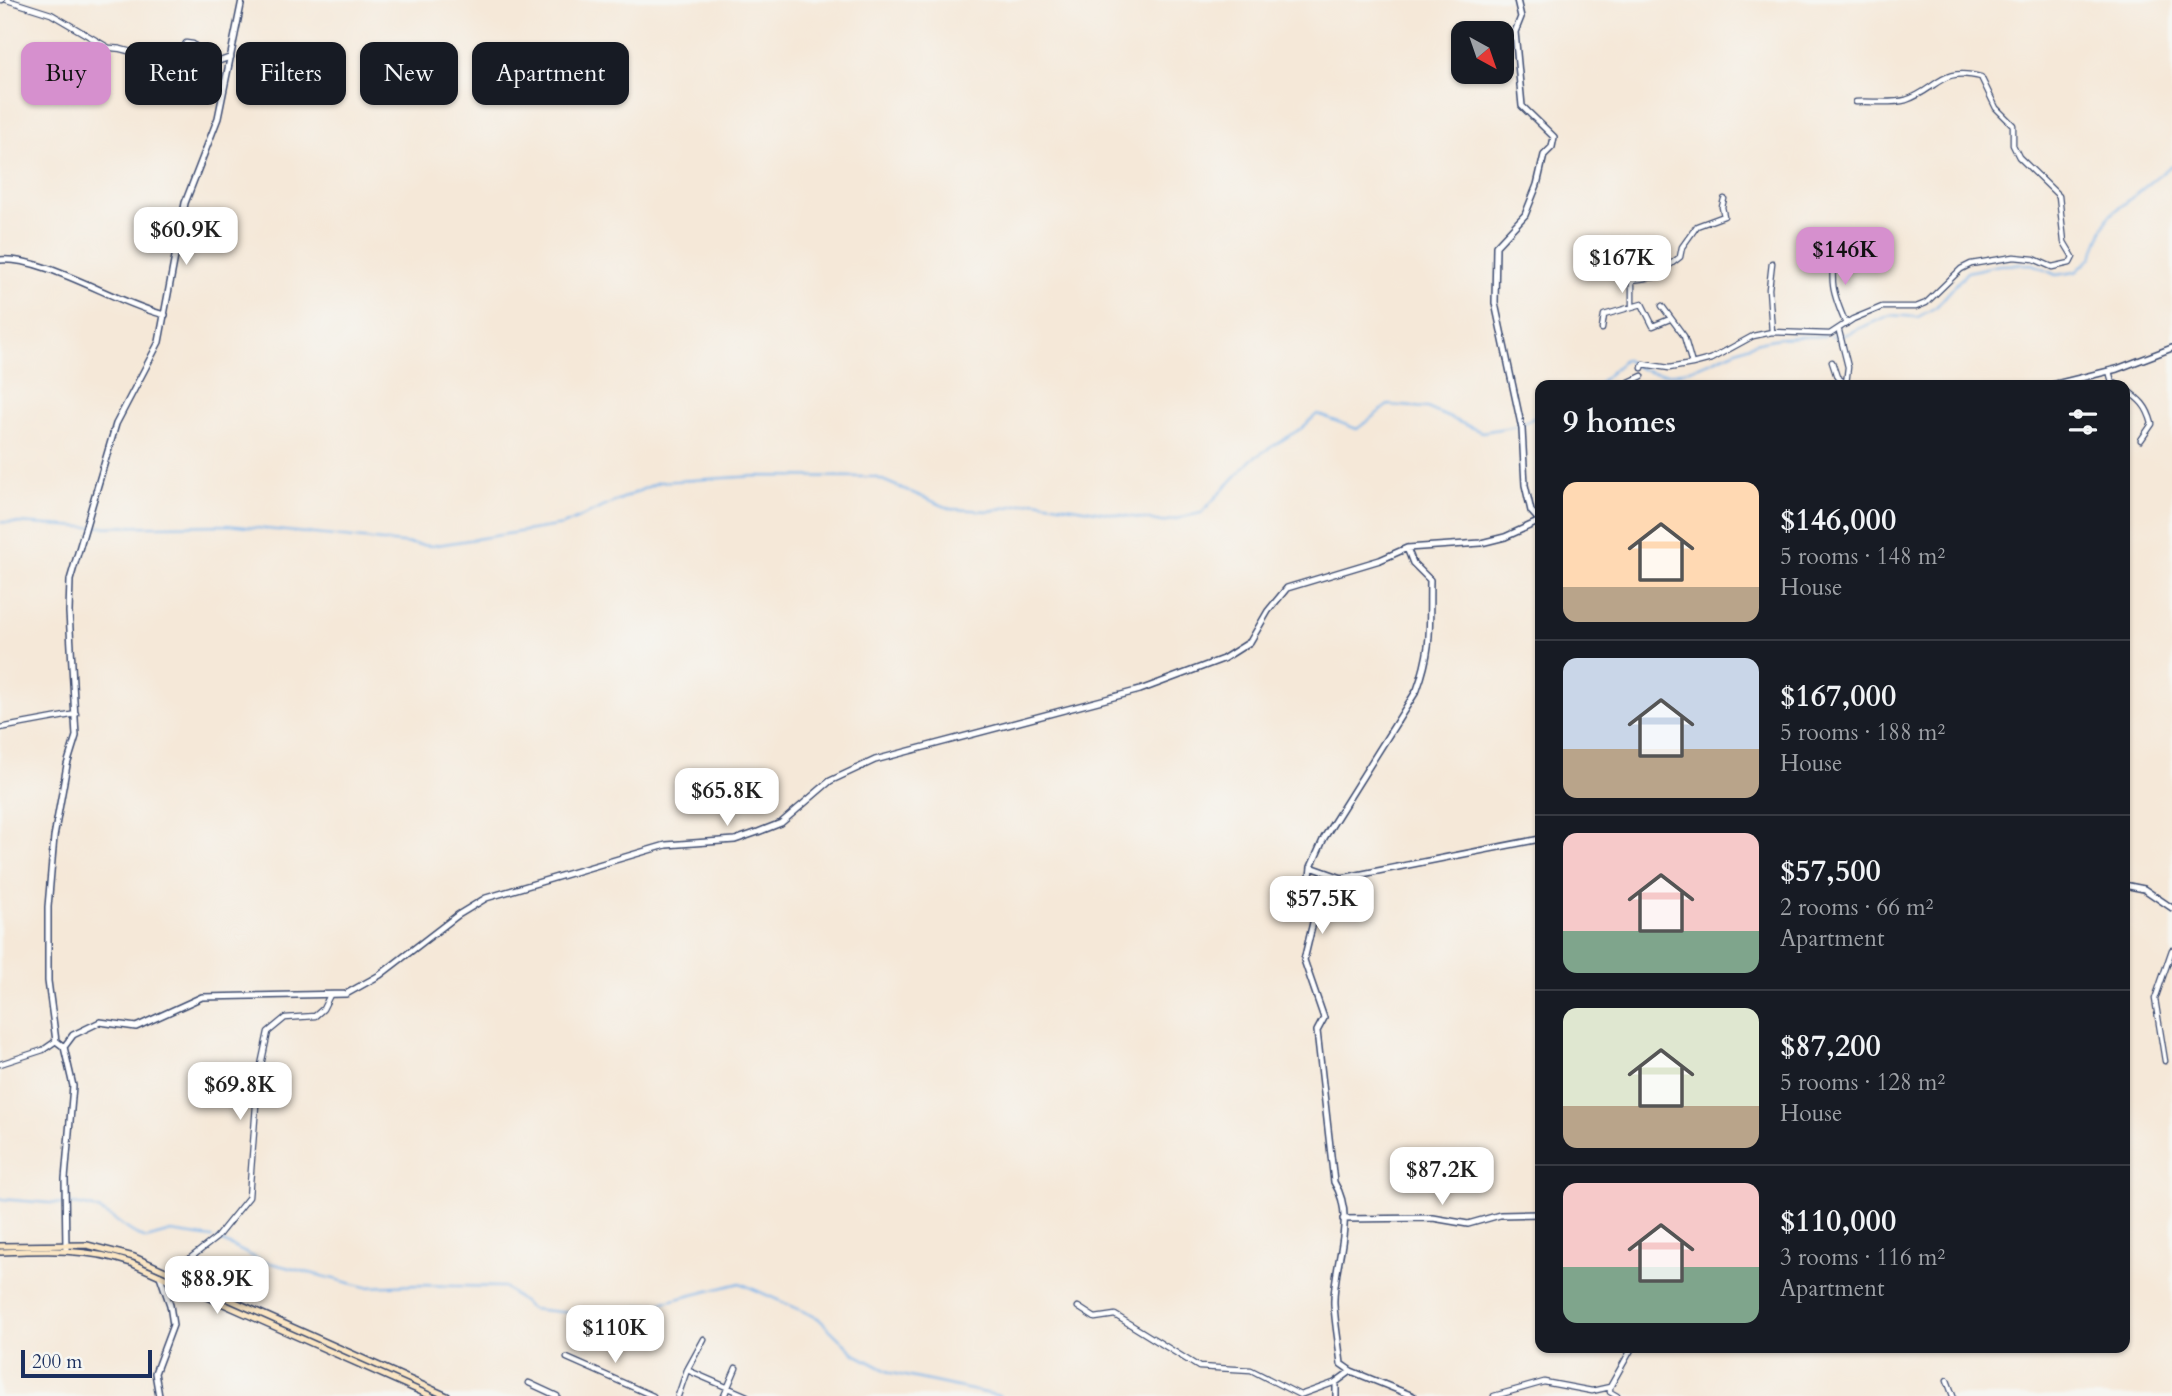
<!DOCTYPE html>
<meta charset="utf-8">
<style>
:root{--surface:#171b24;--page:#242831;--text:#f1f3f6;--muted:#9ea1a6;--line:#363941;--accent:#d690ce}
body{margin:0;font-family:Cardo,serif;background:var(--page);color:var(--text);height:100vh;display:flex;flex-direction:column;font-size:26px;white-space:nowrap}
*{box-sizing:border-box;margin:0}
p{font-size:23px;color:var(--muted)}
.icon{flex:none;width:38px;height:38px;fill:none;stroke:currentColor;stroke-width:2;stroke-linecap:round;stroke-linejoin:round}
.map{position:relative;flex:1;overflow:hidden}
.side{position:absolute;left:1535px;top:380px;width:595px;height:973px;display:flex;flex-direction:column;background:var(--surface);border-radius:14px;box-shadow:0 2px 5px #0004}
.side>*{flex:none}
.guide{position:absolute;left:21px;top:42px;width:665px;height:63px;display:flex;gap:14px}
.needle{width:46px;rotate:140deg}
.tools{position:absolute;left:1451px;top:21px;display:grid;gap:14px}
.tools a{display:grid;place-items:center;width:63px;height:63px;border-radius:14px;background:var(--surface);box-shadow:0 2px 5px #0004;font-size:35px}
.scale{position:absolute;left:21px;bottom:18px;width:131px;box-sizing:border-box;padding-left:7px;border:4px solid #1b2f5e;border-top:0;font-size:19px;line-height:24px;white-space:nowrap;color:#1b2f5e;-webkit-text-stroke:5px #f6f6f2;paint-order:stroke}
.price{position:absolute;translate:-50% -60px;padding:0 16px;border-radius:14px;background:#fff;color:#222;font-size:23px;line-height:46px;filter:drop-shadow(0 2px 4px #0008)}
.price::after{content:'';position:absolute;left:50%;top:42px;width:21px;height:16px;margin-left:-10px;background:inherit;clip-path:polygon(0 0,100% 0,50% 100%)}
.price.selected{background:var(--accent);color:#111}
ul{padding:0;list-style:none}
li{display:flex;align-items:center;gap:21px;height:175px;padding:0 28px}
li+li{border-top:2px solid var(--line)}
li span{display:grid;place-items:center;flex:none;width:196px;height:140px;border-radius:14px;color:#555}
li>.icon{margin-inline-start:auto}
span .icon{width:84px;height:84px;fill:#fffc;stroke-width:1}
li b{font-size:30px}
h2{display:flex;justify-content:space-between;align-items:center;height:84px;padding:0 28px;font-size:30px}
.tag{padding:0 24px;border-radius:14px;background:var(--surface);box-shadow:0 2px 5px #0004;font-size:24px;line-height:63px}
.tag.selected{background:var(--accent);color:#111}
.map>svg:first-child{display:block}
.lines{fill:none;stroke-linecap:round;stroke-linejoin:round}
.stream{stroke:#79b2e9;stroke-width:2}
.minor-casing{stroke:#3c4b70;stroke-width:7}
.tertiary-casing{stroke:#3c4b70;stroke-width:8}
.secondary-casing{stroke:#3c4b70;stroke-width:8}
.minor{stroke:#fff;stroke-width:4.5}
.tertiary{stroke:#fff;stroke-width:5}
.secondary{stroke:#fbe6c4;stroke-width:5}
</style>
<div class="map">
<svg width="2172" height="1396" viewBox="0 0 2172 1396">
<rect width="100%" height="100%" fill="#f6f6f2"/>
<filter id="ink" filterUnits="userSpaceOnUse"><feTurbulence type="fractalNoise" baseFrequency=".0143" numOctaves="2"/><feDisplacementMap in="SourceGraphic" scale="14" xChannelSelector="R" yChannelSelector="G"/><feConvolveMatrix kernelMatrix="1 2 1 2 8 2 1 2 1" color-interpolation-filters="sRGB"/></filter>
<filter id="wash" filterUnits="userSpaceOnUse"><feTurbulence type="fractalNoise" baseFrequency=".00686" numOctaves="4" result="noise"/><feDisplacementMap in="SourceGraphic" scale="28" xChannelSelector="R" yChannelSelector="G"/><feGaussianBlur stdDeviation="1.57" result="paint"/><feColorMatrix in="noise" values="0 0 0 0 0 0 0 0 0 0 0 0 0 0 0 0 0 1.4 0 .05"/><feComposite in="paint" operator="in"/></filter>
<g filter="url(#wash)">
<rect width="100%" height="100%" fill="#f5e8d8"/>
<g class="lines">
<path class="stream" d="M1831 336 1844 335 1890 315 1918 317 1936 307 1967 272 1999 265 2032 264 2056 275 2076 272 2092 257 2108 217 2172 165
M1597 385 1625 359C1667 393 1708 359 1750 345 1774 336 1800 337 1825 336
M0 522 82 527 227 525 431 546 563 525 659 482 756 476 875 477 951 509 990 511 1035 501 1163 522 1201 513 1252 459 1302 428 1317 414 1357 429 1388 405 1427 408 1482 432 1517 426 1540 415
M0 1199 62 1204
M68 1204C110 1205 114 1226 146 1239L171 1232 212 1238
M217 1239 262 1261 366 1287 416 1285 504 1287 531 1309 592 1315 669 1301 740 1283 818 1318 855 1354 891 1373 1000 1396"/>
</g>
</g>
<g filter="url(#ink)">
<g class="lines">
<g class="minor-casing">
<path id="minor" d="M0 0H2
M7 0 51 14 109 48C134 47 145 64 170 70L186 43 193 44 201 52 217 62 231 57
M1632 306V280L1654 277 1680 257 1682 247 1697 226 1724 216 1722 207 1724 199
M1662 306 1684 336 1692 364
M1846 324C1832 292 1830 283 1835 247L1848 243
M1602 329 1604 315 1642 304 1653 326 1670 319
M1839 331 1848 367 1846 384
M1772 332 1769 289 1772 263
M1832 362 1837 377 1846 384
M1642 368 1643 364 1669 368 1692 364 1711 359 1753 336 1772 332 1830 334 1853 319 1882 307H1916L1926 303 1961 269 1971 264 2014 257 2034 259 2052 267 2070 263 2073 257 2064 242 2059 196 2019 157 2013 145V125L1996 108 1981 77C1941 66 1938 89 1906 100 1891 104 1871 101 1856 102
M2109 371 2112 382 2118 385
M1623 385 1642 376
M2124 388C2140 400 2147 405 2152 424L2141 440
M0 728 76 714
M2165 1061 2155 999 2172 950
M0 1064 43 1050 56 1041
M171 1273 216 1238 249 1197 258 1079 268 1032 285 1018 315 1016 323 1009 330 995
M1078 1307 1095 1318 1115 1315 1199 1367 1251 1370 1300 1395 1336 1382
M567 1358 653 1396
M687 1370 747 1396
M1947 1380 1953 1396
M529 1383 557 1396
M1610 1387V1392L1617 1396
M678 1396 687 1370 704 1339
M724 1396 736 1368
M1494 1396 1544 1382 1592 1391 1610 1387 1632 1348"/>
</g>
<g class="tertiary-casing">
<path id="tertiary" d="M1517 0 1521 17 1515 32 1522 106 1554 137 1552 147 1544 155 1537 185 1525 215 1496 246 1495 303 1522 429 1525 485 1531 511 1540 521
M0 260C47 257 115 303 165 315
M2052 385 2117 369 2172 348
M1311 867 1342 878 1540 839
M2124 885 2144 889 2172 908
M64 1047 56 1041 48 981V907L54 837 67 765 76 736 69 612 70 580 116 424 159 342 185 203 218 118 242 0
M1343 1219 1433 1218 1468 1224 1500 1215 1540 1214
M66 1250 65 1179 73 1086 64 1047 73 1035 100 1022 136 1027 202 997 346 994 380 975 458 915 486 898 666 845 735 840 758 832 781 823 830 781 875 760 1140 690 1223 659 1250 642 1268 611 1287 588 1380 560 1407 548 1481 543 1505 537 1540 521
M1351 1371 1341 1364C1339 1345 1335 1324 1334 1305 1332 1265 1358 1220 1334 1182L1317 1031 1324 1018 1304 960 1317 906 1310 877 1311 867 1324 838 1417 690C1433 646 1429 624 1430 580L1413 563 1407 548
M159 1396 155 1373 173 1325 170 1305 160 1276
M1336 1396V1382L1351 1371 1413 1396"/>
</g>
<g class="secondary-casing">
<path id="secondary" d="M0 1246 87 1245 134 1257 447 1396
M0 1252C45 1250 88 1248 131 1263L431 1396"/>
</g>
<use href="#minor" class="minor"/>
<use href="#tertiary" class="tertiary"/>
<use href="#secondary" class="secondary"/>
</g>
</g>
</svg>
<div class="tools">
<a><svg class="needle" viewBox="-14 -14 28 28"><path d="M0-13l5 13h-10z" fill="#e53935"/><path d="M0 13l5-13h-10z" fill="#9ea1a6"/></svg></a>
</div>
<div class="scale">200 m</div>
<b class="price" style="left:186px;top:267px">$60.9K</b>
<b class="price selected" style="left:1845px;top:287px">$146K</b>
<b class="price" style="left:1622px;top:295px">$167K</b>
<b class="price" style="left:727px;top:828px">$65.8K</b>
<b class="price" style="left:1322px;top:936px">$57.5K</b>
<b class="price" style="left:240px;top:1122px">$69.8K</b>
<b class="price" style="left:1442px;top:1207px">$87.2K</b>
<b class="price" style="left:217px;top:1316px">$88.9K</b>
<b class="price" style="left:615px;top:1365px">$110K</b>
<div class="guide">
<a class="tag selected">Buy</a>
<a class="tag">Rent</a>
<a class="tag">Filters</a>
<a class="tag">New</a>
<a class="tag">Apartment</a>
</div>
<section class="side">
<h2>9 homes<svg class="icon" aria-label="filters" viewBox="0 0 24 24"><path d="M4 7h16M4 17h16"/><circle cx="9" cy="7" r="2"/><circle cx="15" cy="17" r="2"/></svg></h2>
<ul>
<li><span style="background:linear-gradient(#ffd9b3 75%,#b9a48a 0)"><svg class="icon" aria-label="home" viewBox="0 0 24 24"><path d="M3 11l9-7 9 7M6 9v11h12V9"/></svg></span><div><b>$146,000</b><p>5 rooms · 148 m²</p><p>House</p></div></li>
<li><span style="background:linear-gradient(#c9d6e8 65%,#b9a48a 0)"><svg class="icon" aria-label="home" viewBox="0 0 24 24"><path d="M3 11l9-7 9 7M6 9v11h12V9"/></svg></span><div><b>$167,000</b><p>5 rooms · 188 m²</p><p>House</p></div></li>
<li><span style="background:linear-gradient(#f6c9c9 70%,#7fa58c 0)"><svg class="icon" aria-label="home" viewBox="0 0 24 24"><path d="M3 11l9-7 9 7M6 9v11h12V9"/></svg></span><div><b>$57,500</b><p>2 rooms · 66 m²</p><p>Apartment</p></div></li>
<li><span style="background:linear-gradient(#dfe7d0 70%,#b9a48a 0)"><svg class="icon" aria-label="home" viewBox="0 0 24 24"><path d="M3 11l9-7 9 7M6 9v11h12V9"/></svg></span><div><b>$87,200</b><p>5 rooms · 128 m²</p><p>House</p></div></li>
<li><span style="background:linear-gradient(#f6c9c9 60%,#7fa58c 0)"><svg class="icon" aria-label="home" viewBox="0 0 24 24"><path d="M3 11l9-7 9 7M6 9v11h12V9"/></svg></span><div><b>$110,000</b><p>3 rooms · 116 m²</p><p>Apartment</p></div></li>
</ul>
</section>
</div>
